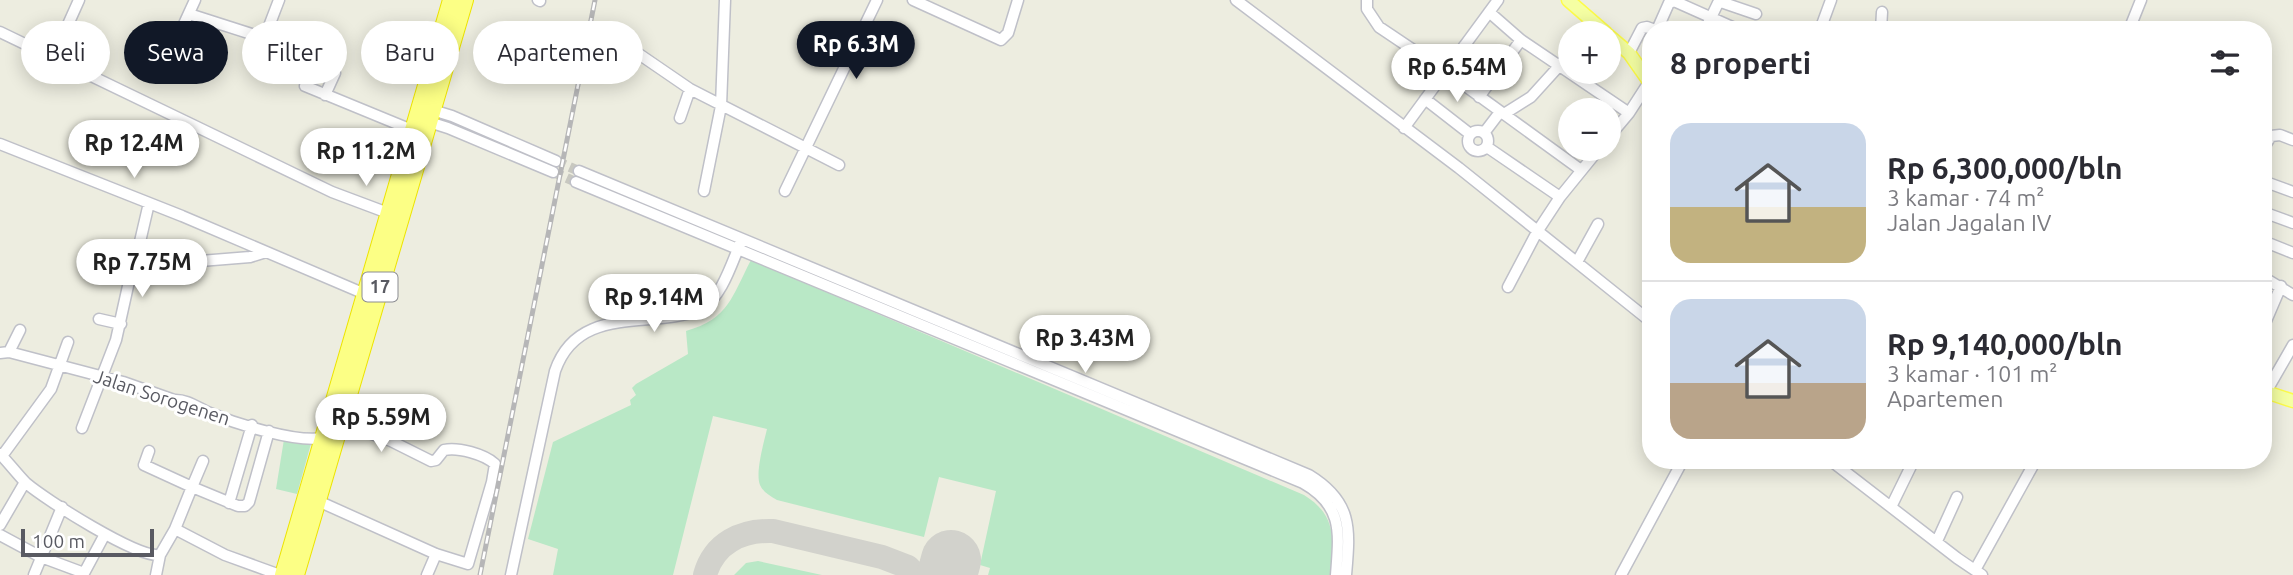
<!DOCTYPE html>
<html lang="id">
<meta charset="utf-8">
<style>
:root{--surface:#fff;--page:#f7f7f7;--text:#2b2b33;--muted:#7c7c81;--line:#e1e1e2;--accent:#111827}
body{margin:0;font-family:Ubuntu,sans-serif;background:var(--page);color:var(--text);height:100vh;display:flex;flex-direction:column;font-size:26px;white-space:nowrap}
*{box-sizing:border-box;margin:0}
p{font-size:23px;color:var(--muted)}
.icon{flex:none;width:38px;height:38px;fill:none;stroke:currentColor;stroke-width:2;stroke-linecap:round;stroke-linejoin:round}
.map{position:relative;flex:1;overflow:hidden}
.side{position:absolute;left:1642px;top:21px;width:630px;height:448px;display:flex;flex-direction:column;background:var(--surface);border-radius:28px;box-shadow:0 4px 18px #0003}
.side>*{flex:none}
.banner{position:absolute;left:21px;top:21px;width:665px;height:63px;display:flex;gap:14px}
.buttons{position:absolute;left:1558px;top:21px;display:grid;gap:14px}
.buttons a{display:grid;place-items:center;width:63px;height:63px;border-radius:50%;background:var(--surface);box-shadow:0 4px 18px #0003;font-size:35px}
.scale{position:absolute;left:21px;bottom:18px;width:133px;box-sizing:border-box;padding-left:7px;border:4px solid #595a62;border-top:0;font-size:19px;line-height:24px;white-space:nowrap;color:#595a62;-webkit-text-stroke:5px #fff;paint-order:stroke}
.price{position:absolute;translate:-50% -60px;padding:0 16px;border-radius:24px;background:#fff;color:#222;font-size:23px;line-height:46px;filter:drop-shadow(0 2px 4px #0008)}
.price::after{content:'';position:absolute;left:50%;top:42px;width:21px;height:16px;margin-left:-10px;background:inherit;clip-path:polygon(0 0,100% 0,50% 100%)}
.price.active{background:var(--accent);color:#fff}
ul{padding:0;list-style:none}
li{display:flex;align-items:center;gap:21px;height:175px;padding:0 28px}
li+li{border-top:2px solid var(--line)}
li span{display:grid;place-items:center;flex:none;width:196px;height:140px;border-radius:21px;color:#555}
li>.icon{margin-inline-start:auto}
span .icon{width:84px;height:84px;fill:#fffc;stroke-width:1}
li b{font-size:30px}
h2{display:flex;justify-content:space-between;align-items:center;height:84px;padding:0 28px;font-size:30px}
.tag{padding:0 24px;border-radius:32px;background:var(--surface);box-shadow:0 4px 18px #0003;font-size:24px;line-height:63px}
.tag.active{background:var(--accent);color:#fff}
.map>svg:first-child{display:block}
.green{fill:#b9e8c6}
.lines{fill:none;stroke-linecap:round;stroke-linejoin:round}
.taxiway{stroke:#d2d2cc;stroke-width:24}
.runway{stroke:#d2d2cc;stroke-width:60}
.minor-tunnel{stroke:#c8c8c0;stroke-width:10;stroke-dasharray:10 5;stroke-linecap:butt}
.minor-casing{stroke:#bfc0c8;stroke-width:13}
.major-casing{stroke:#fdfc49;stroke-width:15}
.highway-casing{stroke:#ede400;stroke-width:18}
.minor{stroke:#fff;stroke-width:10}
.major{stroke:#f5ffa3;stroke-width:12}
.highway{stroke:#fcff85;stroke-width:16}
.rail-casing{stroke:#b6b6b7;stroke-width:5}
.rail{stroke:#fff;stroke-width:2.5;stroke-dasharray:8;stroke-linecap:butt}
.labels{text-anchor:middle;stroke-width:6;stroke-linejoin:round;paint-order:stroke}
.shield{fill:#fff;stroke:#8b8c91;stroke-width:2}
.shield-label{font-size:18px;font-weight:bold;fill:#595a62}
.street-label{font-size:19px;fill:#595a62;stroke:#fff}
</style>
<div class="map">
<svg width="2293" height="575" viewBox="0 0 2293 575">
<rect width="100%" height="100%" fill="#edede0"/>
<path class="green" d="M751 260 1304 495C1338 516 1333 540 1330 575H988L990 568 980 565 996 491 939 477 924 537 777 500C770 496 763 492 760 485 755 473 764 442 767 429L713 416 673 575H553L558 549 528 539 553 442 631 405 630 400 636 395 632 388 636 384 688 354 686 331C729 319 732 296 751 260Z
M285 433 312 440 297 494 276 489Z
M758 561 822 575H734L746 563Z"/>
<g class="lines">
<path class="taxiway" d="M705 575C714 543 741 530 773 531L882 557 908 567 916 575"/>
<path class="runway" d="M947 575 951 560"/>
<path class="minor-tunnel" d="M556 161 579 171
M553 172 576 182"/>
<g class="minor-casing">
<path id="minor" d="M538 0 540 1
M913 0 1001 40 1008 33 1018 0
M1236 0 1459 168 1650 321
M1367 0V9L1379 27 1446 72 1581 170
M1489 12 1521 40 1629 113
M189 14 261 37 266 34 279 0
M1657 30 1669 3 1674 1 1739 30
M1705 30 1718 3 1721 2 1756 14
M1820 30 1831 0
M1881 30 1882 12
M2129 30 2141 0
M0 32 332 192 388 213
M1586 33 1594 23
M178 37 195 0
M617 39 690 89 839 165
M1464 46 1485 63
M1629 53 1642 28 1647 27 1655 30
M53 58 79 0
M305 86 412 130
M325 95 335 73
M1479 97 1521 40
M1425 99 1470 134
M429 109 452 116 556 161
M1504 114 1531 97 1570 54
M680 118 690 89
M426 121 448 128 553 172
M1404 128 1498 0
M1468 141a10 10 0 1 1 20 0a10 10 0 1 1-20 0Z
M1484 133 1500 112
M1608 138 1629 113 1649 82
M0 144 182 216 365 294
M1487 147 1560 197
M2263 149 2271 136 2280 135 2293 140
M579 171 1309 475C1353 502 1350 529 1346 575
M2263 181 2293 192
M576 182 1303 483C1344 506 1339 534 1336 575
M704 191 721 106 725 0
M785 191 877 0
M2263 212 2293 223
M2263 241 2293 253
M139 246 149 203
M1577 262 1598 224
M89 270 250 257 266 252
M2263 277 2293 295
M1508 287 1537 232 1560 197 1599 149
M99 319 121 324
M2263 328 2281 286
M9 352 20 330
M0 353 9 352 123 382 174 400C187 399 198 408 210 413 237 424 296 443 323 438
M2266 392 2293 345
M82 428 116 340 132 268
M149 451 144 465 192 487 175 529
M0 454C9 463 17 474 26 483 46 500 137 558 160 555L175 529 225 555 280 575
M2 456 51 389 68 342
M1830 460 1957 558 1982 575
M203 461 192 487 238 506H245L249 502 269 431
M318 501 436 554 468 564 492 482 495 464C484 454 458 447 444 450L436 460 431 461 391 441 341 423
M229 503 252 425
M1891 507 1914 460
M0 525 25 482
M0 535 41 557 84 573
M1937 541 1957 497
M1975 570 2036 460
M34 575 62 507
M83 575 105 534
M156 575 160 555
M427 575 436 554
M511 575 555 371C578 304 650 329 701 310 722 296 731 265 740 244
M1621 575 1683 460"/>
</g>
<g class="major-casing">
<path id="major" d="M1568 0 1606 33
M1608 35 1629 53 1650 83
M2263 391 2293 401"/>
</g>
<g class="highway-casing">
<path id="highway" d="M283 575 451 0
M296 575 465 0"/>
</g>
<use href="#minor" class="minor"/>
<use href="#major" class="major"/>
<use href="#highway" class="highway"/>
<g class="rail-casing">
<path id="rail" d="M480 575 595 0"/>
</g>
<use href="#rail" class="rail"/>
</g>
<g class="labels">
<rect class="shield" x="362.5" y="272.5" width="35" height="29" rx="5"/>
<g class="shield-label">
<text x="380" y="293">17</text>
</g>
<g class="street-label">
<text transform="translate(162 397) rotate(18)" y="7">Jalan Sorogenen</text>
</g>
</g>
</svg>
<div class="buttons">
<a>+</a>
<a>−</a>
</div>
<div class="scale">100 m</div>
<b class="price active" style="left:856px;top:81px">Rp 6.3M</b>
<b class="price" style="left:1457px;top:104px">Rp 6.54M</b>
<b class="price" style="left:134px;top:180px">Rp 12.4M</b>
<b class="price" style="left:366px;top:188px">Rp 11.2M</b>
<b class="price" style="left:142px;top:299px">Rp 7.75M</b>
<b class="price" style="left:654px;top:334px">Rp 9.14M</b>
<b class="price" style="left:1085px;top:375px">Rp 3.43M</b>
<b class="price" style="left:381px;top:454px">Rp 5.59M</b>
<div class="banner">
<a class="tag">Beli</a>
<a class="tag active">Sewa</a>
<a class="tag">Filter</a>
<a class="tag">Baru</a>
<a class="tag">Apartemen</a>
</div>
<section class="side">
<h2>8 properti<svg class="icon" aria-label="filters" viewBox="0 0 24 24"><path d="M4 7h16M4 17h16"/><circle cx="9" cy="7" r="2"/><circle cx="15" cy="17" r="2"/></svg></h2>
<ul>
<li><span style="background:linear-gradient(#c9d6e8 60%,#c2b280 0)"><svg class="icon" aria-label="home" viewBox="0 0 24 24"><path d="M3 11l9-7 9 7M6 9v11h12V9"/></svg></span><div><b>Rp 6,300,000/bln</b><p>3 kamar · 74 m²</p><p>Jalan Jagalan IV</p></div></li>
<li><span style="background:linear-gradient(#c9d6e8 60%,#b9a48a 0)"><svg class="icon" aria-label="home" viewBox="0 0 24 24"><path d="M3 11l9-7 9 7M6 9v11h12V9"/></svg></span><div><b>Rp 9,140,000/bln</b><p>3 kamar · 101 m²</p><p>Apartemen</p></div></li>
</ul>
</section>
</div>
